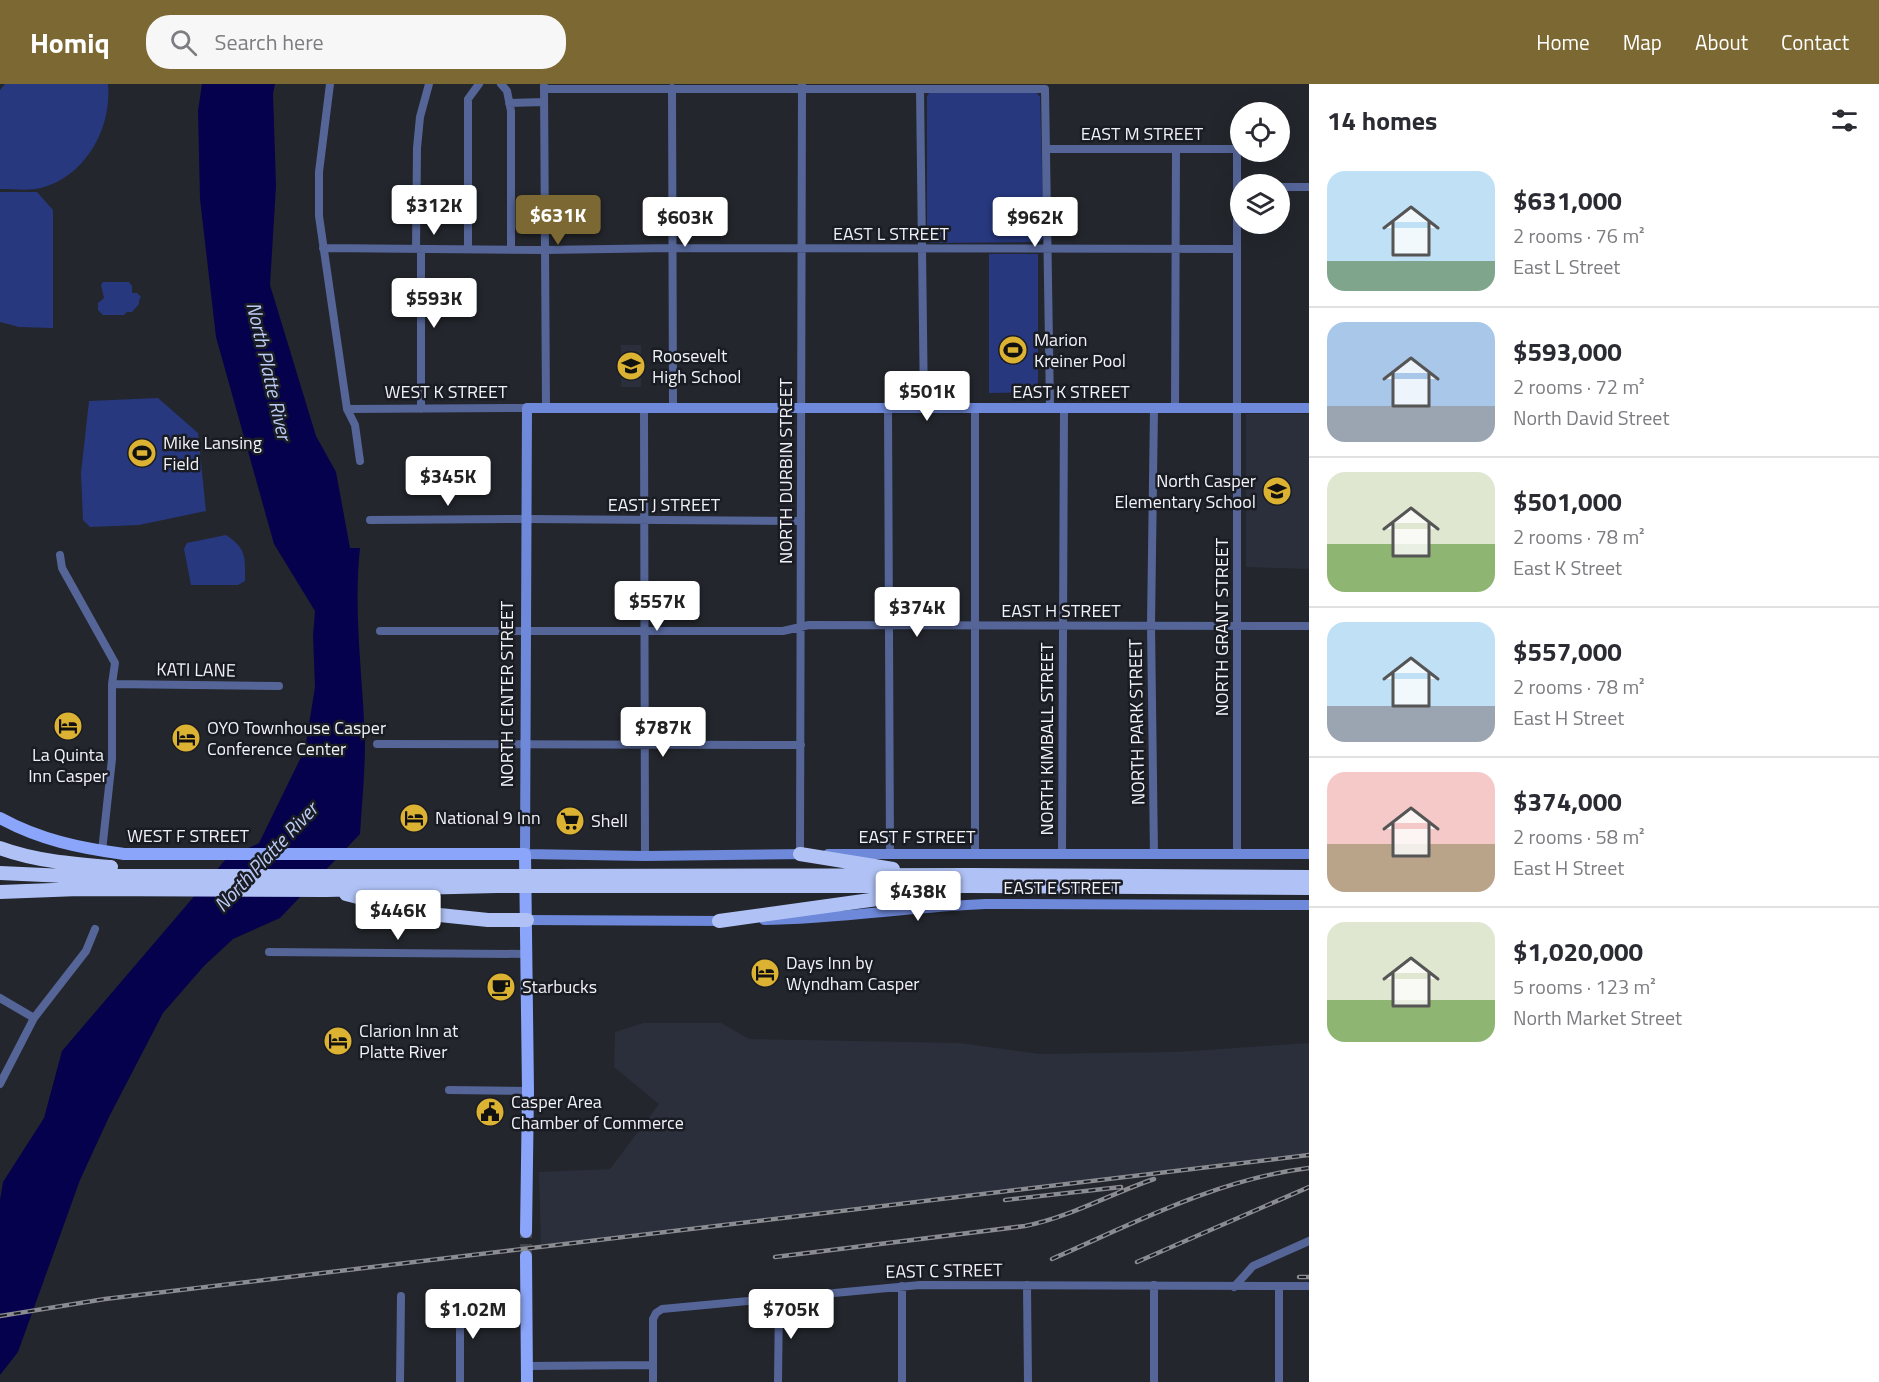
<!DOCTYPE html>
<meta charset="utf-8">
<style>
:root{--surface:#fff;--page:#f7f7f7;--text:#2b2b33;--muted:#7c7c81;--line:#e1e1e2;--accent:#7b6833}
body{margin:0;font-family:"Titillium Web",sans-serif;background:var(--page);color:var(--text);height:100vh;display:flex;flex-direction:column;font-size:22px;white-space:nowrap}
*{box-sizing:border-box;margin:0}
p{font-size:20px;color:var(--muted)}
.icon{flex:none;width:33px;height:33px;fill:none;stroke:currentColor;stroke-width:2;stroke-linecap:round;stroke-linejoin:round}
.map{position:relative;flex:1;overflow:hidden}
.sheet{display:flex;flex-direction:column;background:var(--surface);width:570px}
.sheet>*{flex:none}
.controls{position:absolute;left:1230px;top:18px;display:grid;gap:12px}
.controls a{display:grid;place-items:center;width:60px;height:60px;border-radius:50%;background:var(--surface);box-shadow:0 6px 24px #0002;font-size:30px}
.price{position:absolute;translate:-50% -51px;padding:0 14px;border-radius:6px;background:#fff;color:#222;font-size:20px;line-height:39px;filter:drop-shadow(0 2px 3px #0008)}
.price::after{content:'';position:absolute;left:50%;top:36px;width:18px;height:14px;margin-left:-9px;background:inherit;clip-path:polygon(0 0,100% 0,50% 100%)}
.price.selected{background:var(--accent);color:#fff}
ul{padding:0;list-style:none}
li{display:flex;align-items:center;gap:18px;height:150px;padding:0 18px}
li+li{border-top:2px solid var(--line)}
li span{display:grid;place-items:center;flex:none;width:168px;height:120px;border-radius:18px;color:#555}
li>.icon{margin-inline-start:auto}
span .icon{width:72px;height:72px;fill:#fffc;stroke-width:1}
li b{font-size:26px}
h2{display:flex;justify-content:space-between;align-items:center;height:72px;padding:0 18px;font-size:26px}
header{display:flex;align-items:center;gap:36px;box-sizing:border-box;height:84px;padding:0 30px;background:var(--accent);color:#fff}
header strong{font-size:28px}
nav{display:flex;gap:33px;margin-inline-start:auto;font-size:21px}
.search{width:420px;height:54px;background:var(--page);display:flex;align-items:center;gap:15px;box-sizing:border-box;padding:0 21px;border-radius:24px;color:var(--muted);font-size:22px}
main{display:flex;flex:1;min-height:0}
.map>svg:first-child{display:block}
.built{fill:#2a2f3b}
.green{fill:#27387f}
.water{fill:#06014c}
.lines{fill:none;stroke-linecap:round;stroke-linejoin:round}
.primary-tunnel{stroke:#42454a;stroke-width:12;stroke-dasharray:12 6;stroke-linecap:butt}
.street{stroke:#556598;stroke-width:8}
.secondary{stroke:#6e88da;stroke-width:10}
.primary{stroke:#8aa5f9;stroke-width:12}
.highway{stroke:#b0c2f5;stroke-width:14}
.rail-casing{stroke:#8a8c91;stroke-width:4.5}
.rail{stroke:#1a1c23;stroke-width:2;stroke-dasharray:7;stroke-linecap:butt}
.highway-bridge{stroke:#b0c2f5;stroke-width:14}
.labels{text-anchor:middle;stroke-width:5;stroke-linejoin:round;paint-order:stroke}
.street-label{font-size:18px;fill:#f1f2f7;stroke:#1a1c23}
.poi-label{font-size:18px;fill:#f1f2f7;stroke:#1a1c23;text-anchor:start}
.water-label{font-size:20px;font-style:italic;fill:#bbcbf5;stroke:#1a1c23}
</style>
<header>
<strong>Homiq</strong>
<div class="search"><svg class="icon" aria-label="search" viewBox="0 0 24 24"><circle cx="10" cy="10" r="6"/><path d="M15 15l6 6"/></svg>Search here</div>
<nav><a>Home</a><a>Map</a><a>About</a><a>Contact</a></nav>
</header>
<main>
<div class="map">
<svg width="1309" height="1298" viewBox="0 0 1309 1298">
<rect width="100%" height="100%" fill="#23262c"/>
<path class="built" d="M621 261H641V303H621Z
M1246 330H1309V485L1246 483Z
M643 939H721L749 955 959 959 1040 970 1176 968 1309 959V1073L541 1165 539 1088 610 1085 659 1020 614 983 615 948Z"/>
<path class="green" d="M5 0H108C112 44 86 92 41 104 29 107 13 105 0 105V6Z
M929 9H1037L1040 13 1044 154 1039 158 931 159 927 155V12Z
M0 108H37L53 126V244L19 243 0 238Z
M989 170H1038V308L989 309Z
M103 198H129L132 202V209H137L141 213 139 216V220L132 228H127L124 231H103L98 226V219L104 214 101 201Z
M158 314 198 349 206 427 139 441 90 443 83 436 81 389 89 317Z
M226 451C247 465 245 473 245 497L238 501H191L184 465 187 459Z"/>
<path class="water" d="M202 0H275L273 9 276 102 270 201 316 352 336 388 350 464H360C353 529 363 593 365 658 365 688 362 719 360 750L280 834 233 855 204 882 163 929 109 1033 80 1096 18 1268 0 1291V1116L3 1098 44 1034 62 967 226 775 259 759 305 665 315 603 313 552 315 527 274 460 216 253 200 115 198 27Z
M1001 257 1025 260V272L1001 276Z"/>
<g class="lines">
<path class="primary-tunnel" d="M526 1172V1148"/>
<path class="street" d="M330 0 319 88V132L347 325 355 341 360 377
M501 0 507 7 511 27V165
M544 2 546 324
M672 4 673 324
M544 5H1045L1050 324
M920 5 924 324
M509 19 544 18
M1046 65H1237V770
M1280 103H1309
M323 164 545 166 672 164 1237 165
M416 165 417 64 420 33 429 0
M421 165V325
M468 165V15L479 0
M644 324 645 772
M888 324 890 770
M975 324V769
M1175 324 1176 65
M347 325 527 324
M370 436 526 435 801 437
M60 471 62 484 115 579 112 600V675L102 767
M380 547H783L809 541 1309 542
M112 600 279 602
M377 660 801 661
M800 770 802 0
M1062 770 1064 324
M1154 771 1151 541 1154 324
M269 868 526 870
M0 914 34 934
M0 1000 34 934 86 867 95 845
M449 1006 528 1007
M1027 1201 1028 1298
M1234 1203 1253 1182 1309 1157
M526 1282 653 1281
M400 1298 401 1212
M460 1298V1213
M653 1298V1235L656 1229 662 1225 920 1201 1309 1202
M778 1298 779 1213
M902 1298V1202
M1154 1298V1201
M1279 1298V1203"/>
<path class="secondary" d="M806 770 645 772 525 770 527 324H1309
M828 770H1309
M527 836 724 837
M764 836C838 835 911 823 985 820L1309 821"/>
<path class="primary" d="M0 734C40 756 80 764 124 770H525L528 1007 526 1148
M526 1172 527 1298"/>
<path class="highway" d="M0 764C35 777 74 780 111 783
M800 770 893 785
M0 789 66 792H497
M551 792 970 791 1309 793
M551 802H970L1309 804
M0 808 79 805 326 806 497 802
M346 810 420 829 488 836H527
M719 837 921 809"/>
<g class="rail-casing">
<path id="rail" d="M1005 1116 1121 1103
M775 1173 1025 1142C1070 1133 1110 1110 1154 1095
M1052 1175C1134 1139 1218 1095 1309 1084
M1137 1178 1309 1103
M1299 1193H1309
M0 1232 105 1215 1309 1071"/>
</g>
<use href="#rail" class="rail"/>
<path class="highway-bridge" d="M497 792H551
M497 802H551"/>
</g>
<defs>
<g id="stadium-disc" transform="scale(1.5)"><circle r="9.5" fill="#dcb233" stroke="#1a1c23"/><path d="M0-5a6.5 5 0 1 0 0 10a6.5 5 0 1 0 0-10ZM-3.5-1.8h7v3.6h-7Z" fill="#111"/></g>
<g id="school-disc" transform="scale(1.5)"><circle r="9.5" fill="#dcb233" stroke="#1a1c23"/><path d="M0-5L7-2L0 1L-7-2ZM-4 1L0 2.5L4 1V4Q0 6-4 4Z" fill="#111"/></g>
<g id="hotel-disc" transform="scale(1.5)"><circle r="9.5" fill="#dcb233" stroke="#1a1c23"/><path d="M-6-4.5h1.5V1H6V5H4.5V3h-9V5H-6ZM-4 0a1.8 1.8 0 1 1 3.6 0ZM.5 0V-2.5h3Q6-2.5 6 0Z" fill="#111"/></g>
<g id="supermarket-disc" transform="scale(1.5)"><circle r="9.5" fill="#dcb233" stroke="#1a1c23"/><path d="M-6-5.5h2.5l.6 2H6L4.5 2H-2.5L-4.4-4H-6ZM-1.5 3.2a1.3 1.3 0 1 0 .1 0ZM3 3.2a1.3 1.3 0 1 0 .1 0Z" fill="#111"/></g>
<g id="cafe-disc" transform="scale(1.5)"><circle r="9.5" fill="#dcb233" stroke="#1a1c23"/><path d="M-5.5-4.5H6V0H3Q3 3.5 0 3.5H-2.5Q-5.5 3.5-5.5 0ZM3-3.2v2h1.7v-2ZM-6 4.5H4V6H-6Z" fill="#111"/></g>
<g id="civic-disc" transform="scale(1.5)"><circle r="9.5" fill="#dcb233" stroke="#1a1c23"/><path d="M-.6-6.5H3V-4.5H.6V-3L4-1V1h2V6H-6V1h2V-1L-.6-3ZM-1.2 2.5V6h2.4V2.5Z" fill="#111"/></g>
</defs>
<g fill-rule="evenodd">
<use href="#stadium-disc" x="1013" y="266"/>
<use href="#school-disc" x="631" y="282"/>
<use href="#stadium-disc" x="142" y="369"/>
<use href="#school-disc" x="1277" y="407"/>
<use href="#hotel-disc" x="68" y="642"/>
<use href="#hotel-disc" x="186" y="654"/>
<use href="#hotel-disc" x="414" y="734"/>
<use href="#supermarket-disc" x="570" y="737"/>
<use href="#hotel-disc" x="765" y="889"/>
<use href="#cafe-disc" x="501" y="903"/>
<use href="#hotel-disc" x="338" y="957"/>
<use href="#civic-disc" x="490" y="1028"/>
</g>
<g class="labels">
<g class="street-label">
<text x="1142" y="56">EAST M STREET</text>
<text x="891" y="156">EAST L STREET</text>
<text x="446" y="314">WEST K STREET</text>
<text x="1071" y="314">EAST K STREET</text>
<text transform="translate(786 387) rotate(-90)" y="6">NORTH DURBIN STREET</text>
<text x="664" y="427">EAST J STREET</text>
<text x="1061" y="533">EAST H STREET</text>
<text transform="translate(1222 543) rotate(-90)" y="6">NORTH GRANT STREET</text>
<text transform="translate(196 586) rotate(1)" y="6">KATI LANE</text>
<text transform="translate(507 610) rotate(-90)" y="6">NORTH CENTER STREET</text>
<text transform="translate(1137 638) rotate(-91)" y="6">NORTH PARK STREET</text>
<text transform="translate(1047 655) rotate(-90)" y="6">NORTH KIMBALL STREET</text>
<text x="188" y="758">WEST F STREET</text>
<text x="917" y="759">EAST F STREET</text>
<text x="1062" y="810">EAST E STREET</text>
<text transform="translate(944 1187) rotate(-1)" y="6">EAST C STREET</text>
</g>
<g class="poi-label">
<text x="1034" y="262">Marion<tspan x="1034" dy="21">Kreiner Pool</tspan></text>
<text x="652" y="278">Roosevelt<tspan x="652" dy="21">High School</tspan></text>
<text x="163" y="365">Mike Lansing<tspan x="163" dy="21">Field</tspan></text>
<text x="1256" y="403" text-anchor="end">North Casper<tspan x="1256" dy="21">Elementary School</tspan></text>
<text x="207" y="650">OYO Townhouse Casper<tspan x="207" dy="21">Conference Center</tspan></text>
<text x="68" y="677" text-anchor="middle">La Quinta<tspan x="68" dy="21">Inn Casper</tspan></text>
<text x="435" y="740">National 9 Inn</text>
<text x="591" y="743">Shell</text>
<text x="786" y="885">Days Inn by<tspan x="786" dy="21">Wyndham Casper</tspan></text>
<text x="522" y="909">Starbucks</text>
<text x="359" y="953">Clarion Inn at<tspan x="359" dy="21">Platte River</tspan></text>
<text x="511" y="1024">Casper Area<tspan x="511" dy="21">Chamber of Commerce</tspan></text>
</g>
<g class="water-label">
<text transform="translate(269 287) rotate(77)" y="7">North Platte River</text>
<text transform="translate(266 773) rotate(-47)" y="7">North Platte River</text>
</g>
</g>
</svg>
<div class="controls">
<a><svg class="icon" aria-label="locate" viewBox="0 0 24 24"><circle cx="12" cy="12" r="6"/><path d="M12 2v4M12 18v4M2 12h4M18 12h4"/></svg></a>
<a><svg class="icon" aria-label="layers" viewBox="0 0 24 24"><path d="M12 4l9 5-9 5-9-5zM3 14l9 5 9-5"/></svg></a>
</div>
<b class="price" style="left:434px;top:152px">$312K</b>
<b class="price selected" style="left:558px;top:162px">$631K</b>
<b class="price" style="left:685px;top:164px">$603K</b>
<b class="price" style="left:1035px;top:164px">$962K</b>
<b class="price" style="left:434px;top:245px">$593K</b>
<b class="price" style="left:927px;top:338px">$501K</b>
<b class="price" style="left:448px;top:423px">$345K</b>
<b class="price" style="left:657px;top:548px">$557K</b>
<b class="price" style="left:917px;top:554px">$374K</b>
<b class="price" style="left:663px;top:674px">$787K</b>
<b class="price" style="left:918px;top:838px">$438K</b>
<b class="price" style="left:398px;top:857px">$446K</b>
<b class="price" style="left:473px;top:1256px">$1.02M</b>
<b class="price" style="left:791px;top:1256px">$705K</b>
</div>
<section class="sheet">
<h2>14 homes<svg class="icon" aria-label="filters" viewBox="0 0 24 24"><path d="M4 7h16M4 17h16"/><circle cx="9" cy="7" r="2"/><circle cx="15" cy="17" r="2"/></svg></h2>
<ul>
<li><span style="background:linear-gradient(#bfe0f5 75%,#7fa58c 0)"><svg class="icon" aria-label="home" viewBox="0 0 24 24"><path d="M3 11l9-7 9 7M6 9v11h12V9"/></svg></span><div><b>$631,000</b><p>2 rooms · 76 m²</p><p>East L Street</p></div></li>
<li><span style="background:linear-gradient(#a9c7e8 70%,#9aa5b1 0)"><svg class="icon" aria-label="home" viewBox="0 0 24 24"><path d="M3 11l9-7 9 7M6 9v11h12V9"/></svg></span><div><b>$593,000</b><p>2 rooms · 72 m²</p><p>North David Street</p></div></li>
<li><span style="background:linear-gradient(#dfe7d0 60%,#8fb573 0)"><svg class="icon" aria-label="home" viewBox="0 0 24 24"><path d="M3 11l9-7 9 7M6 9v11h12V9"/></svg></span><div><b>$501,000</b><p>2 rooms · 78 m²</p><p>East K Street</p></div></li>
<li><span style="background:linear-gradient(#bfe0f5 70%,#9aa5b1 0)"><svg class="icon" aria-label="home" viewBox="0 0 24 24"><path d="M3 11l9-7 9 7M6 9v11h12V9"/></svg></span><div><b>$557,000</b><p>2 rooms · 78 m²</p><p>East H Street</p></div></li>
<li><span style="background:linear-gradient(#f6c9c9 60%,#b9a48a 0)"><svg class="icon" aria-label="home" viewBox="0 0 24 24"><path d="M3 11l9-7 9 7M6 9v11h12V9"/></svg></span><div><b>$374,000</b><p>2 rooms · 58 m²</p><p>East H Street</p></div></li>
<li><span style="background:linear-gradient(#dfe7d0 65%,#8fb573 0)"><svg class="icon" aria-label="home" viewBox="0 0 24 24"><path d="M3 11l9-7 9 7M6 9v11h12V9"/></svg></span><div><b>$1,020,000</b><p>5 rooms · 123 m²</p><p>North Market Street</p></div></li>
</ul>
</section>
</main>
